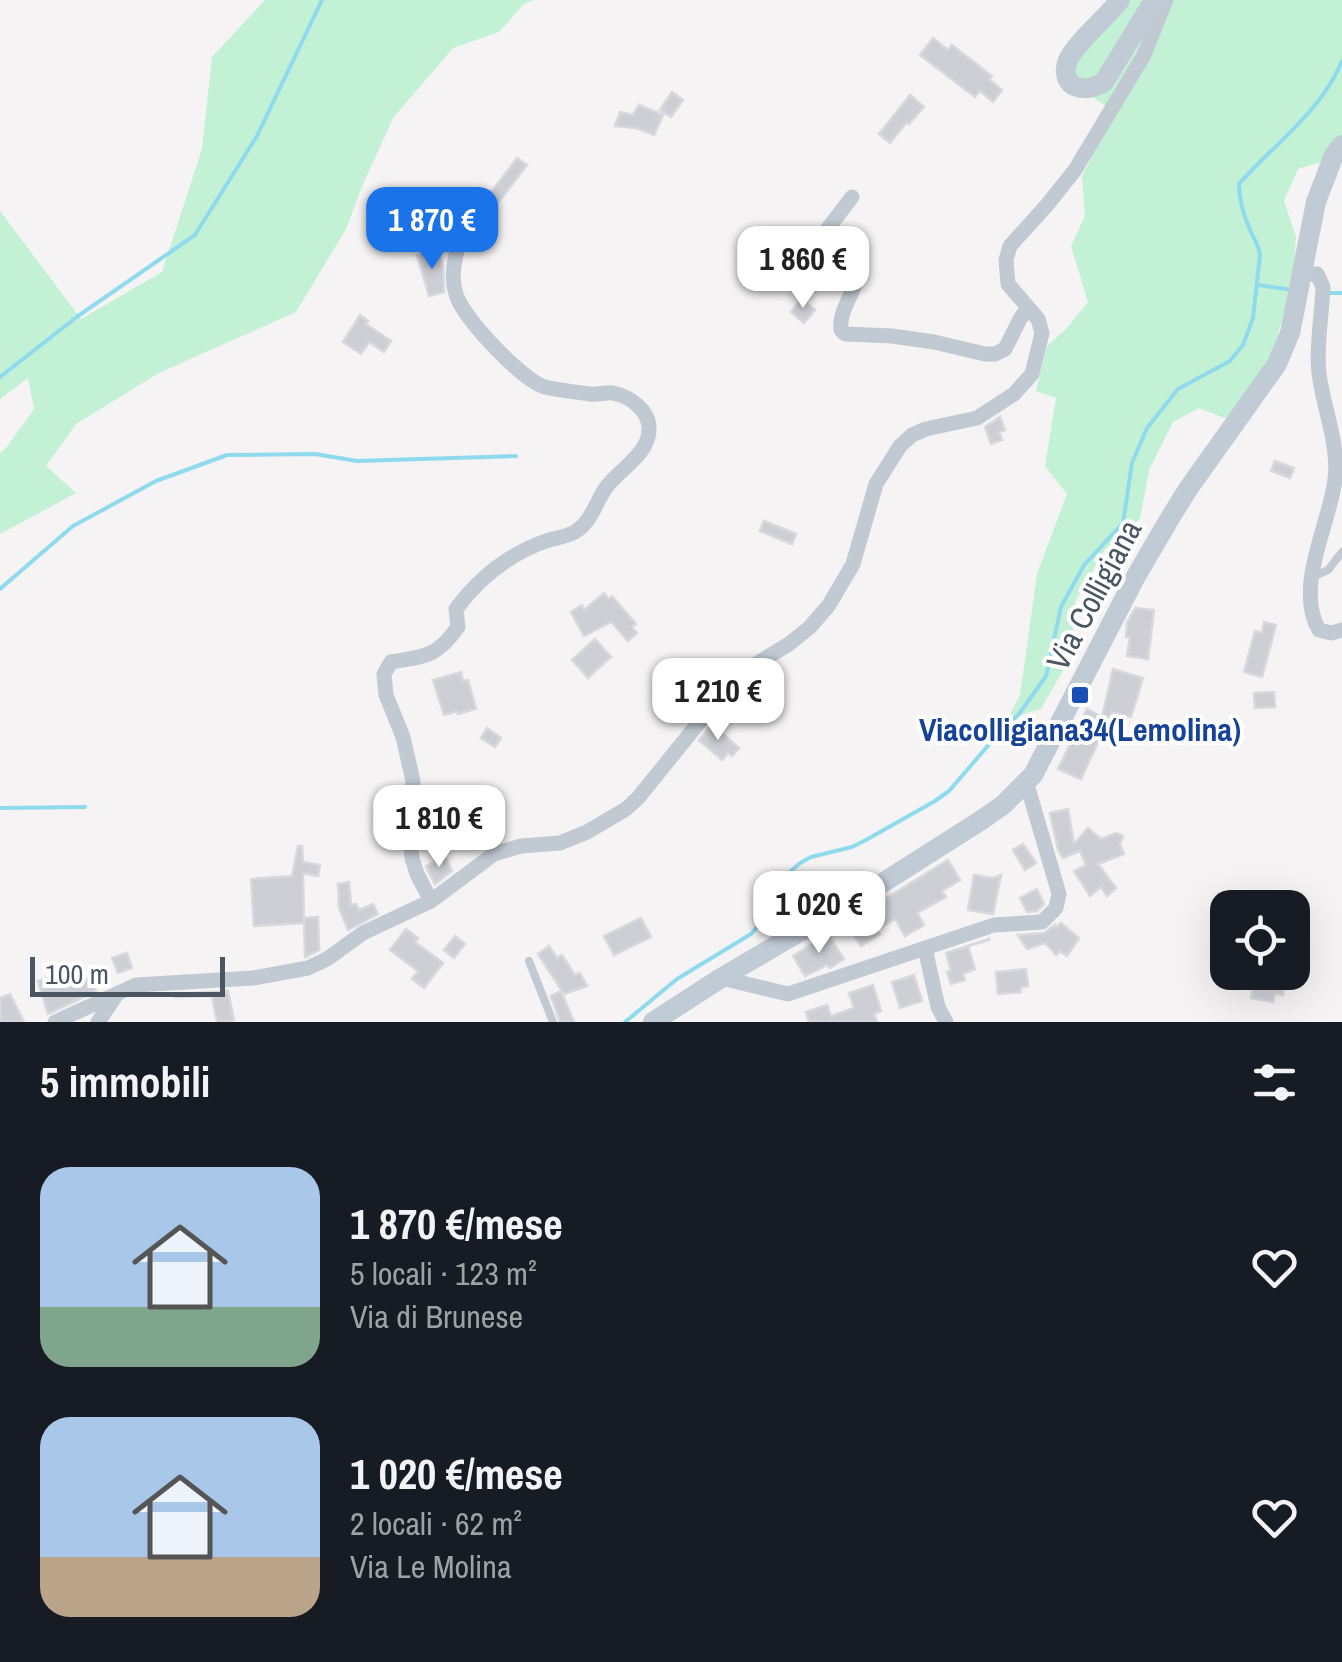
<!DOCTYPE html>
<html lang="it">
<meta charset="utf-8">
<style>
:root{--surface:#171b24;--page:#20242c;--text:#f1f3f6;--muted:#9ea1a6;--accent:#1a73e8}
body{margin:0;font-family:"Archivo Narrow",sans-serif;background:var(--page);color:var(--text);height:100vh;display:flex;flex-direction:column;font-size:38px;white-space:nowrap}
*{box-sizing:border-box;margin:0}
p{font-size:32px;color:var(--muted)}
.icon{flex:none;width:55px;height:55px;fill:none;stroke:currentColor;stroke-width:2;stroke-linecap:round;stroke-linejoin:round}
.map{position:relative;height:1022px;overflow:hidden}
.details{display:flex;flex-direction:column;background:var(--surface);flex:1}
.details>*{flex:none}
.tools{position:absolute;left:1210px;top:890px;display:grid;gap:20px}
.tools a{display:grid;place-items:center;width:100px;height:100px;border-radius:20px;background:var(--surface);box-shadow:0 10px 40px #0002;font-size:50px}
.scale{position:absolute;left:30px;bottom:25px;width:195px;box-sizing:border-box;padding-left:10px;border:5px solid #4a5661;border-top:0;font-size:28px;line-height:35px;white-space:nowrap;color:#4a5661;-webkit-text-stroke:8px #fff;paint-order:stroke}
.price{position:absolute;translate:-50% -85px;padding:0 22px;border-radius:20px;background:#fff;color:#222;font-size:32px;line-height:65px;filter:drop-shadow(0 2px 5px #0008)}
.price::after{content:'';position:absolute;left:50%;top:60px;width:30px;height:22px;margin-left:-15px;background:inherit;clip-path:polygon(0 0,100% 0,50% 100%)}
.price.active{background:var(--accent);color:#fff}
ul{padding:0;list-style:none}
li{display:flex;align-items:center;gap:30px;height:250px;padding:0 40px}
li span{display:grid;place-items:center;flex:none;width:280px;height:200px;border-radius:30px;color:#555}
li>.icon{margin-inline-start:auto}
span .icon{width:120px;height:120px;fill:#fffc;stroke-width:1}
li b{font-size:42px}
h2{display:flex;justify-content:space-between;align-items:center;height:120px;padding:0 40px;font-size:42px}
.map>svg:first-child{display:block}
.green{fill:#c3f1d5}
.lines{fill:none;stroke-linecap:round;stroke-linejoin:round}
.stream{stroke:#90daee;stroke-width:4}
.building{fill:#cdcfd5;stroke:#d7d9de;stroke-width:2.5}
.lane{stroke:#c1cad2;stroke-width:8}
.street{stroke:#c1cad2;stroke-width:15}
.secondary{stroke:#c1cbd6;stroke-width:20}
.transit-dot{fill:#1a4fb4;stroke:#fff;stroke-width:4}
.labels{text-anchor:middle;stroke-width:8;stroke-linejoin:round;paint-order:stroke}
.street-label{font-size:32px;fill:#4a5661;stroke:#fff}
.transit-label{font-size:32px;font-weight:bold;fill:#164399;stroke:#fff}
</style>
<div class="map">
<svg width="1342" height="1022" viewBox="0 0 1342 1022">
<rect width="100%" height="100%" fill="#f5f3f3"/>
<path class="green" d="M265 0H533L523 5 499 32 453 48 393 118 363 184 346 229 296 312 159 373 76 424 46 466 76 493 0 534V453L7 447 34 409 28 378 0 399V211L81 319 162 272 202 149 212 57Z
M1125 0H1342V137L1321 162 1298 169 1284 201 1296 237 1293 283 1271 358 1227 419 1199 408 1173 422 1149 470 1140 519 1105 549 1075 602 1071 656 1041 709 1008 719 1020 695 1037 574 1067 494 1045 466 1056 398 1036 391 1047 346 1067 328 1088 302 1071 246 1085 216 1082 176 1115 112 1091 96 1072 70 1080 52Z"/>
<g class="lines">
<path class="stream" d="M1258 285 1292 290
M1327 293H1342
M0 377 78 316 195 235 257 136 322 0
M0 589 73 526 156 481 227 455 315 454 357 461 516 456
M0 808 85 807
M625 1022 677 979 751 934 772 910 790 872 800 863 811 857 852 847 866 840 935 801 949 791 998 734 1019 714 1046 676 1061 607 1084 565 1123 523 1132 463 1147 428 1178 389 1230 361 1243 345 1253 318 1260 255C1259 246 1255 241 1251 232 1244 217 1239 201 1239 184 1274 144 1321 112 1342 61"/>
</g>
<path class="building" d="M933 38 948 50 952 45 992 76 989 79 1002 90 993 102 980 91 975 97 920 55Z
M672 92 683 100 671 117 660 110Z
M910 95 924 107 909 124 907 122 890 143 879 134Z
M639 105 663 115 654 135 636 128 615 126 620 112 633 115Z
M517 158 527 165 470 240 462 231Z
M438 249 443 266 444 292 429 296 417 255Z
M801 299 815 310 804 323 791 312Z
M360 315 368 321 366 324 391 341 384 352 369 342 361 354 343 342Z
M1000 417 1005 430 999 432 1002 440 991 444 985 427Z
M1275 461 1294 468 1290 478 1271 471Z
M764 521 796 534 792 544 760 531Z
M604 593 609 599 612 596 636 624 632 627 637 633 628 641 611 622 584 636 571 612 582 605 584 610Z
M1135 608 1154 610 1148 659 1127 656 1130 637H1126L1127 623Z
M1264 622 1276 625 1262 677 1244 672 1255 631 1262 633Z
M595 639 611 657 588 678 572 660Z
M1113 669 1143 678 1131 717 1112 712 1081 779 1058 769 1087 709 1102 717Z
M461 672 463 681 468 680 476 709 458 714 457 711 444 715 433 680Z
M1274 692 1275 707 1255 708 1254 693Z
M712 724 739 748 732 756 728 753 722 760 699 740Z
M487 728 501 738 495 747 481 738Z
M1068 809 1074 844 1088 828 1101 839 1116 833 1123 836 1120 844 1124 854 1098 864 1116 888 1107 896 1101 887 1090 896 1074 871 1086 865 1080 851 1063 858 1058 850 1050 813Z
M1023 844 1036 863 1025 870 1013 850Z
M298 846H302L303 862 320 865 318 876 303 873 304 923 254 926 251 879 292 876Z
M445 857 452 871 435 884 426 866Z
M948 860 960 880 942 891 946 897 917 913 924 925 905 936 895 919 877 930 880 934 861 946 846 923Z
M974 875 993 878 1001 875 993 914 968 910Z
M349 882 351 905 356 904 359 910 373 904 378 914 348 930 339 908 338 884Z
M1037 889 1044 904 1037 911 1027 912 1020 898Z
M318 917 319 950 305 957 304 918Z
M641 918 651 937 614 955 604 936Z
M1061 923 1079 938 1067 956 1060 951 1056 955 1045 943 1027 949 1018 935 1044 933 1055 925 1056 928Z
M406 929 418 938 415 942 443 963 424 988 412 979 418 971 390 950Z
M828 934 844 959 830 968 827 965 805 976 793 956Z
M455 936 465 944 454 958 444 950Z
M989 939V940L968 946 975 969 963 974 965 980 951 984 947 972 951 971 946 953Z
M549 946 557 958 562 955 575 975 580 973 587 986 564 994 538 954Z
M127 953 132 968 118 973 112 958Z
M1026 969 1028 986 1021 987V992L998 994 996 972Z
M1264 972H1286L1283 995 1275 994 1273 1002 1251 998 1254 980 1263 981Z
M62 973 63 976 92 980 96 991 48 1014 38 981Z
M914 975 922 1001 900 1008 892 982Z
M873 985 881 1011 874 1014 877 1022H809L806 1012 827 1005 831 1016 854 1008 849 993Z
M228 991 234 1020 221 1022H217L212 996 175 997V994Z
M561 991 574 1022H560L551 996Z
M10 994 24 1022H0V998Z"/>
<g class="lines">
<path class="lane" d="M1312 577 1328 570 1342 552
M529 961 553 1022"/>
<path class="street" d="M852 197 826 231 823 239C831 252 847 257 857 269 858 291 838 309 841 330L845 334 892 336 934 342 985 354H995L1005 349 1020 319 1028 308
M1304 274H1317L1323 287C1322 314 1315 354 1320 380 1325 412 1339 446 1335 479 1330 524 1294 587 1319 630L1331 633 1342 630
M431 901 417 874 412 858 409 816 413 781 403 737 386 695 384 674 391 662C425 656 436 658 458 627L456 609C479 578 509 554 546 541 555 538 566 537 575 532 592 521 595 504 605 489 618 470 650 454 649 428 649 410 629 396 613 393 606 392 598 395 590 394 581 393 552 389 545 387 522 380 462 317 456 294 450 276 455 260 459 242
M925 948 938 1007 946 1022
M721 978 788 994 994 925 1042 922 1056 908 1059 894 1026 781
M55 1022 136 985 253 978 308 968 327 959 363 933 431 901 494 854 521 846 560 843 587 832 626 809 638 798 705 715 715 694 723 684 789 644 810 627 829 605 853 564 876 484 900 446 912 435 926 429 977 418 1014 394 1032 374 1042 333 1038 319 1008 284 1006 260 1010 246 1047 205 1075 170 1144 55 1166 0
M98 1022 115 997"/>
<path class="secondary" d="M1120 0C1108 16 1071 47 1067 63 1060 89 1086 94 1104 82L1154 0
M653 1022 721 978 884 882 980 821 1003 805 1033 775 1135 578 1170 518 1188 489 1277 364 1290 333 1316 202 1334 155 1342 145"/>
</g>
<rect class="transit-dot" x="1070" y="685" width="20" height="20" rx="5"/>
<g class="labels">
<g class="street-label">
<text transform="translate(1094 595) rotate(-62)" y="11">Via Colligiana</text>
</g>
<g class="transit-label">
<text x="1080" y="741">Viacolligiana34(Lemolina)</text>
</g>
</g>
</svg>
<div class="tools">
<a><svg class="icon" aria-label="locate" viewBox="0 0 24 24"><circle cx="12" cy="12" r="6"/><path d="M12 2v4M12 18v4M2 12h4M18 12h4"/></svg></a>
</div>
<div class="scale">100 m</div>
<b class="price active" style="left:432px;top:272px">1 870 €</b>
<b class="price" style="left:803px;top:311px">1 860 €</b>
<b class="price" style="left:718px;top:743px">1 210 €</b>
<b class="price" style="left:439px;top:870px">1 810 €</b>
<b class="price" style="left:819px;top:956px">1 020 €</b>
</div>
<section class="details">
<h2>5 immobili<svg class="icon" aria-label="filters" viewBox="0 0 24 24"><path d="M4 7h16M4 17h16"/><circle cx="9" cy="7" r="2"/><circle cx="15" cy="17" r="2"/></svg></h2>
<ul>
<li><span style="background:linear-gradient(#a9c7e8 70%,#7fa58c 0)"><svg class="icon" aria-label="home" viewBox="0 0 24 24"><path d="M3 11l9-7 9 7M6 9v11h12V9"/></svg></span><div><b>1 870 €/mese</b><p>5 locali · 123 m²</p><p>Via di Brunese</p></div><svg class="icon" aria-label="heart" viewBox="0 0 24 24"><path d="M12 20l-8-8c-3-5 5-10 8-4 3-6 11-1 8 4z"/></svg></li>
<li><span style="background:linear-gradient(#a9c7e8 70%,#b9a48a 0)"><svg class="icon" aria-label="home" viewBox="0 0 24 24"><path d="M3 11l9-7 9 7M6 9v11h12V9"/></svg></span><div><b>1 020 €/mese</b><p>2 locali · 62 m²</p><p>Via Le Molina</p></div><svg class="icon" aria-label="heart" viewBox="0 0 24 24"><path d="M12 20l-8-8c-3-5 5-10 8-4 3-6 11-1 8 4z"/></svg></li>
</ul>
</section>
